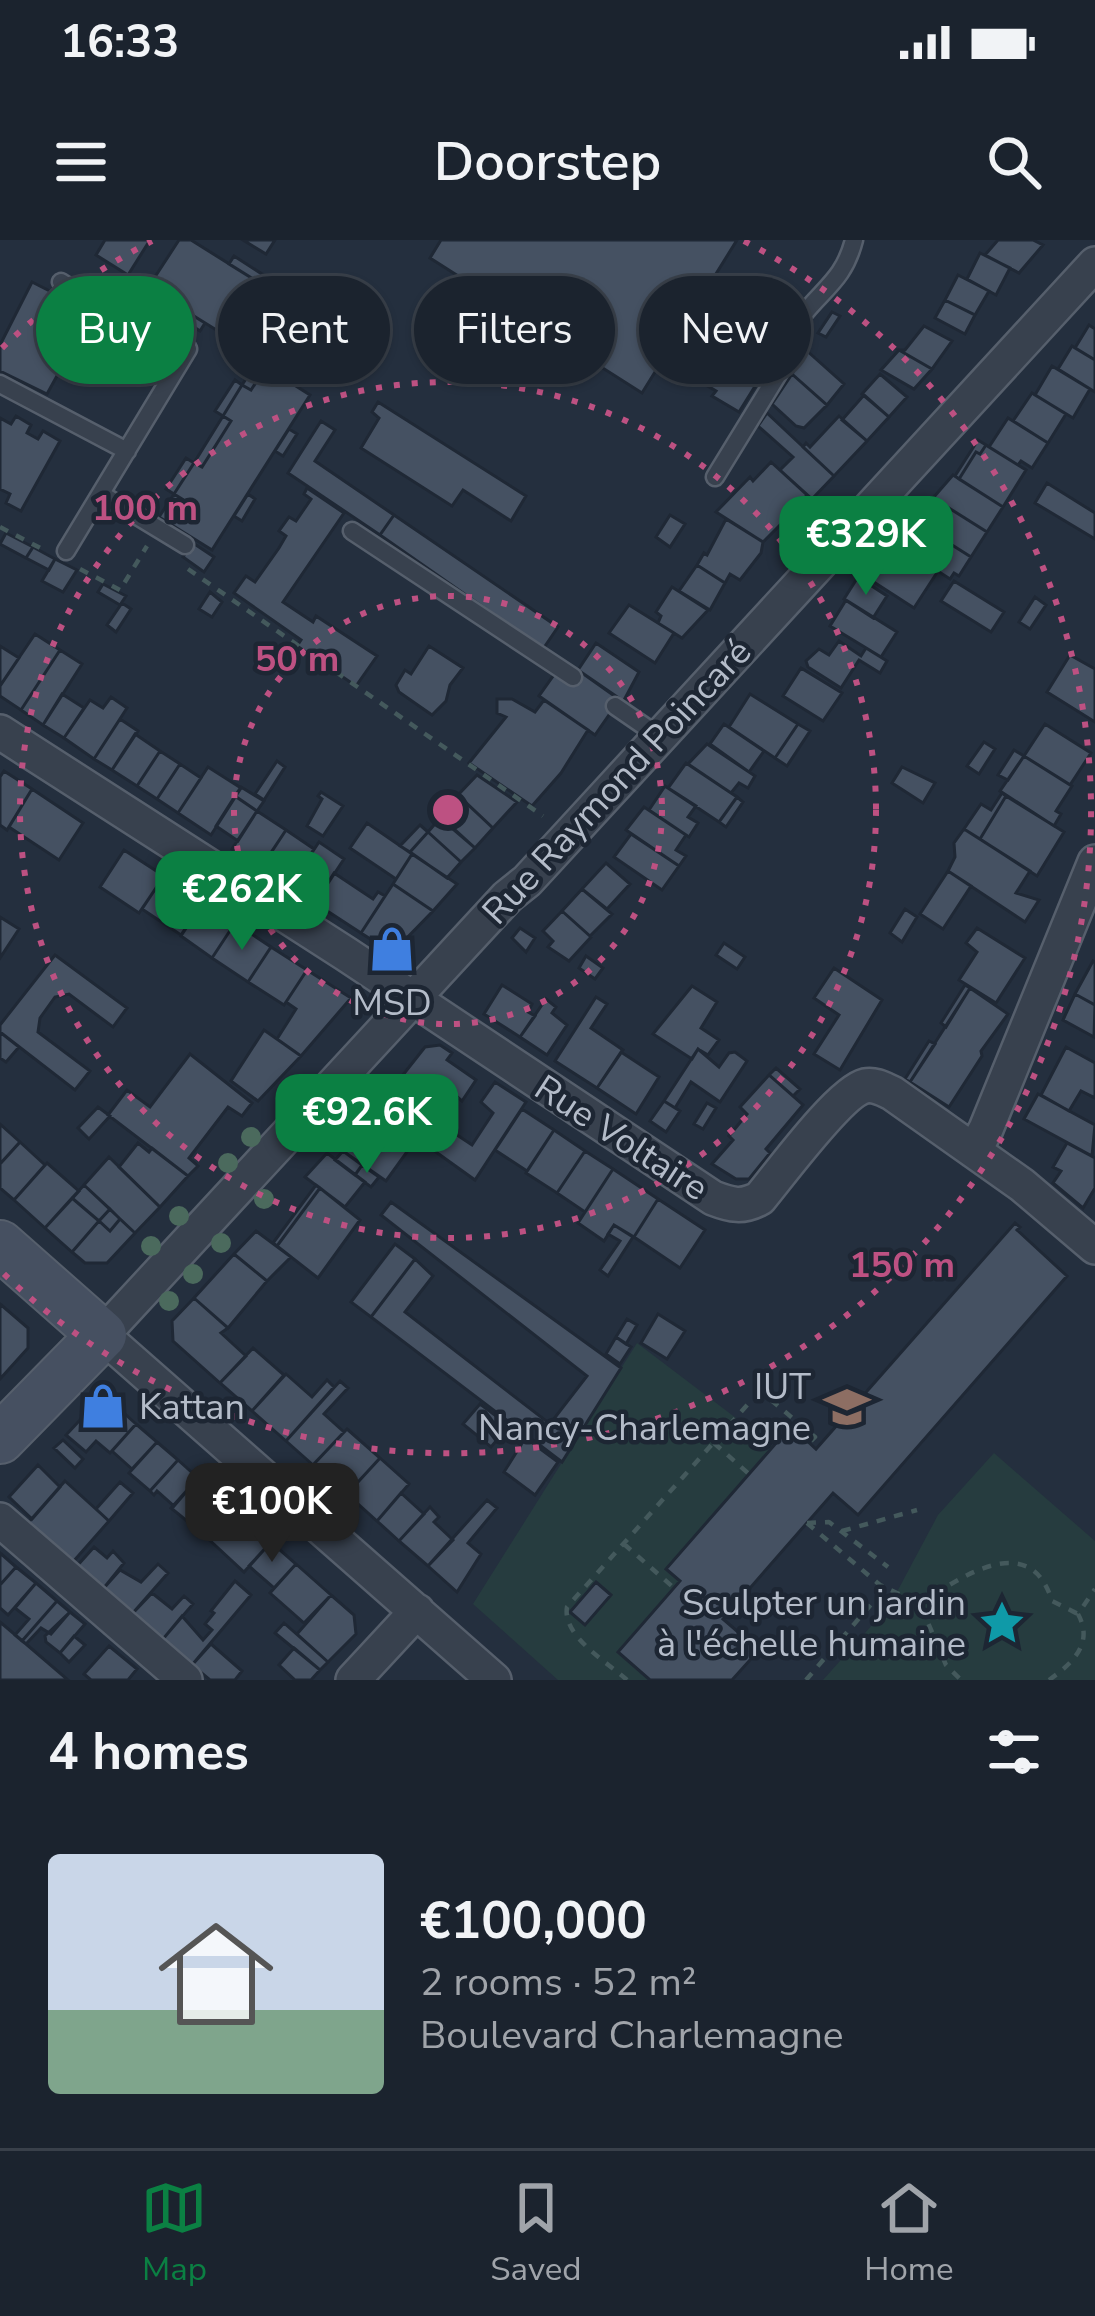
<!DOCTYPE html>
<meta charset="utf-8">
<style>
:root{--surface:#1b232e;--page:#282f3a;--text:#f1f3f6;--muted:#a0a4aa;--line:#39404a;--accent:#0b8043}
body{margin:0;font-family:"Nunito Sans",sans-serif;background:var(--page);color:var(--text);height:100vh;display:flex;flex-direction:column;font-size:45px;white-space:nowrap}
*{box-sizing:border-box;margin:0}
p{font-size:39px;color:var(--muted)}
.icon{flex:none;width:66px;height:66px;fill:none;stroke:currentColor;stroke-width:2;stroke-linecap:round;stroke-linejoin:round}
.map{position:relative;height:1440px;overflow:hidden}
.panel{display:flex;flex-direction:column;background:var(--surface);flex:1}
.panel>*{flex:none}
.hud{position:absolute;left:36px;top:36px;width:1023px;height:108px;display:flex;gap:24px}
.price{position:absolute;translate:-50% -102px;padding:0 27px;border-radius:24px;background:var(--accent);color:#fff;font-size:39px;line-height:78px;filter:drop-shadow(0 3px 6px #0008)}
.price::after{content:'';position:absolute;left:50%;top:72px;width:36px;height:27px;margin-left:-18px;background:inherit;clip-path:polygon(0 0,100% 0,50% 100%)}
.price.selected{background:#222;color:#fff}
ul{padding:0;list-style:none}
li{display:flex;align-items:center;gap:36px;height:300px;padding:0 48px}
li+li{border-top:3px solid var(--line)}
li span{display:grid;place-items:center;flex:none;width:336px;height:240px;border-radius:12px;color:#555}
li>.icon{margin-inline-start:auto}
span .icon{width:144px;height:144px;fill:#fffc;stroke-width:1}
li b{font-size:51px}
h2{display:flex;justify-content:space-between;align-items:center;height:144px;padding:0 48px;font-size:51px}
.tag{padding:0 42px;border-radius:54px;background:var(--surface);box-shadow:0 3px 9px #0004,0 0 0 3px var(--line);font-size:42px;line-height:108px}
.tag.selected{background:var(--accent);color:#fff}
.status{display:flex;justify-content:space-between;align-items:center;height:84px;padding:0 60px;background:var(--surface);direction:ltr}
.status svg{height:33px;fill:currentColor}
header{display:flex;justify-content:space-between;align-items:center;height:156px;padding:0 48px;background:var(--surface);font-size:54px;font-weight:600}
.dock{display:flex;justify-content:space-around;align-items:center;height:168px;border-top:3px solid var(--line);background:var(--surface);font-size:33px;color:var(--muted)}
.dock a{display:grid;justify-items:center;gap:6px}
.dock .selected{color:var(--accent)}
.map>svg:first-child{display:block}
.green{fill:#263c3f}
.building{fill:#455162;stroke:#1f2835;stroke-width:3}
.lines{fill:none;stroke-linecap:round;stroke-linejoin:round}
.service-casing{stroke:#565f6c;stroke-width:21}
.minor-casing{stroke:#565f6c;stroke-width:38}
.secondary-casing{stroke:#565f6c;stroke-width:52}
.path{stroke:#44595c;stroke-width:4.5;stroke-dasharray:9 9;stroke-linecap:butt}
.service{stroke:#38414e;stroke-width:16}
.minor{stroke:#38414e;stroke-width:33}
.secondary{stroke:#465061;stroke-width:48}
.tree{fill:#4b6a5d}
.ring{fill:none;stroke:#bd5182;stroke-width:6;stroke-dasharray:6 12}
.labels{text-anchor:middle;stroke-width:9;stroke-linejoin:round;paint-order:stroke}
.street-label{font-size:36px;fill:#b4bcc9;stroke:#1d2633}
.poi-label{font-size:36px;fill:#b4bcc9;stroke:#1d2633;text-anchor:end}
.centre{fill:#bd5182;stroke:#1d2633;stroke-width:6}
.ring-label{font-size:36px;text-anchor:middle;font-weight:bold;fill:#bd5182;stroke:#1d2633;stroke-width:9;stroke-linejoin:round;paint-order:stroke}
</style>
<div class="status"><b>16:33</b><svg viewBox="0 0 49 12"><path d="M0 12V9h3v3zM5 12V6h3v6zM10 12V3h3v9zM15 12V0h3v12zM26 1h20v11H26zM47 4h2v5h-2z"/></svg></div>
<header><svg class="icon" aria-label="menu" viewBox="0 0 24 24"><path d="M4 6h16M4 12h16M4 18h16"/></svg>Doorstep<svg class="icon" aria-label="search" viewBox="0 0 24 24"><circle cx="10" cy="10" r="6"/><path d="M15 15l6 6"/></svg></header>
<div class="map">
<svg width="1095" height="1440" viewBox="0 0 1095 1440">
<rect width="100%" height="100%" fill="#242f3e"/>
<path class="green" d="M637 1103 773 1206 666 1328 680 1341 618 1411 650 1440H558L473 1364Z
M994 1213 1095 1301V1440H823L890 1365 938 1275Z"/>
<path class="building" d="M105 0H150L128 35 96 15Z
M179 0H191L274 52 244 100 221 86 218 91 160 55 163 50 151 43Z
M243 0H275L266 14Z
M441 0H737L642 153 430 18Z
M998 0H1033L1043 5 1019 33 985 15Z
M980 13 1010 28 996 55 967 39Z
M234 16 279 45 274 52 229 24Z
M958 35 989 51 975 75 945 60Z
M32 42 89 71 77 96 92 103 73 142 58 134 47 154 0 131V105Z
M151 43 171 61 168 67 145 53Z
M945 60 975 75 965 94 935 78Z
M184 70 205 83 200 91 179 77Z
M832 72 840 76 826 97 818 93Z
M689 79 709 92 713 85 741 96 734 108 767 127 739 172 712 156 716 151 694 138 692 143 661 124Z
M1089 85 1095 89V120L1075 108Z
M924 86 952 101 932 129 899 110H905Z
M1072 106 1095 120V152L1058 129Z
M806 110 844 144 827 165 792 134Z
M899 110 932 129 914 149 881 130Z
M257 122 266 127 251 150 242 145Z
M1052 126 1090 149 1073 178 1035 155Z
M266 127 310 155 212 310 167 282 182 259 174 254 194 223 202 227 216 205 231 181 223 176 242 145 251 150Z
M792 134 827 165 804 188 796 186 772 164Z
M880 134 907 157 889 177 862 154Z
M235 140 242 145 223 176 215 171Z
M1032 153 1066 174 1048 203 1013 181Z
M864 155 889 177 867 201 842 180Z
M378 162 526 256 511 281 463 250 452 266 361 208 379 178 372 172Z
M767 173 834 236 812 259 780 230 793 217 758 186Z
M16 176 31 185 27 193 38 199 43 191 60 201 21 271 6 263 10 254 0 249V178L11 184Z
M223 176 231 181 202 227 194 223Z
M839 176 867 201 834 236 803 207 806 203 810 207Z
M1008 178 1048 203 1032 228 1021 221 1018 225 989 207Z
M321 181 335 190 315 221 394 275 380 295 288 233Z
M289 189 297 194 283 216 275 211Z
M978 200 986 205 980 214 976 212 959 239 955 236Z
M986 205 1026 230 1003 267 959 239 976 212 980 214Z
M186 218 194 223 174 254 166 249Z
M771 222 807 255 800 263 805 269 788 288 782 283 763 302 716 272 750 237 753 241Z
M953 235 1003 267 987 292 933 258Z
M1047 243 1095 273V299L1035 263Z
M307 248 344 273 283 362 313 382 316 376 377 416 356 446 297 406 301 400 234 353 246 336 255 342 279 308 286 296 279 291 289 277 296 281 311 259 304 254Z
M174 254 182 259 167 282 159 277Z
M248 254 255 259 242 281 234 276Z
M933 258 987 292 971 317 922 286 931 274 925 270Z
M394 275 558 387 543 409 380 295Z
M670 275 685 284 670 307 656 297Z
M726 279 763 302 761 313 740 340 730 334 725 343 697 325 704 313 707 315Z
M922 286 971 317 959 336 954 333 950 339 907 311Z
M6 293 33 307 26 318 0 304Z
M889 301 938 331 914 368 866 337Z
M193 303 214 317 204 332 183 317Z
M33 307 55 319 49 330 26 318Z
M55 319 77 330 63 352 42 341Z
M697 325 725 343 710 370 679 351Z
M858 337 887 356 873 378 844 359Z
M954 341 1004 372 991 392 941 361Z
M103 344 126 356 120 365 98 352Z
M672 347 708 370 682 398 658 383 661 376 656 372Z
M210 352 222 362 212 377 199 369Z
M1035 357 1046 365 1030 389 1019 382Z
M846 360 897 392 881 417 830 386Z
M122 363 131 369 116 392 107 385Z
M629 365 674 393 655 423 609 393Z
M35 394 60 410 21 470 0 456V446Z
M839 401 861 416 866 408 887 421 880 433 859 420 841 448 808 427 806 421 819 409 829 415Z
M596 403 639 432 623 462 578 430Z
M0 406 19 418 0 446Z
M429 406 463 428 450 445 446 461 432 475 399 452 396 445 405 430 411 434Z
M60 410 82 424 43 485 21 470Z
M1070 415 1095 429V482L1047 452Z
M801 428 842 453 823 481 783 456Z
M578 430 620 459 595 495 539 456 556 432Z
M62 454 84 468 64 498 43 485Z
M750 454 798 484 775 518 729 487Z
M111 457 127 468 94 519 64 498 90 460 103 468Z
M497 459H512L535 472 544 460 588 490 561 533 532 566 469 523 506 477 497 473Z
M120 479 138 491 112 530 94 519Z
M724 484 764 511 749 532 710 504Z
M798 484 810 491 787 526 775 518Z
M1045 484 1091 513 1070 545 1024 516Z
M135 494 160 511 137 546 112 530Z
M984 502 995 509 979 534 967 526Z
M707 504 755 536 748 548 739 543 731 553 688 524Z
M1014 510 1024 516 1008 540 998 535Z
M160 511 180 524 157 559 137 546Z
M1024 516 1072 546 1056 571 1061 574 1054 586 1000 551Z
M277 521 285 527 264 560 255 554Z
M686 523 737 557 719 582 668 548Z
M180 524 201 538 178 573 157 559Z
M208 527 241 548 211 595 178 573Z
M902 527 935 543 923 563 892 543Z
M4 531 32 549 7 590 0 585V537Z
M477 535 517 562 493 588 458 555Z
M665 546 696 566 688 577 698 583 689 597 649 570Z
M241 547 264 561 257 571 235 556Z
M32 549 83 583 59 620 9 587Z
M321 552 343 566 323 596 307 586 322 559 318 556Z
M1002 553 1006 556 980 599 964 589 981 564 991 570Z
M235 556 257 571 238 601 216 586Z
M1006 556 1064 592 1037 636 980 599Z
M737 557 743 562 726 587 719 582Z
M465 562 493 588 475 608 446 583Z
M644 567 686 595 676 610 686 616 679 626 626 590Z
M257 571 286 590 261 628 232 609Z
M441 577 475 608 461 622 428 592Z
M367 583 412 614 396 639 350 608Z
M420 585 428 592 410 612 400 606Z
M964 589 1030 631 1016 653 1039 660 1025 682 948 631 955 617 954 603Z
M286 590 314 609 295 638 266 620Z
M428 592 461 622 447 638 410 612Z
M631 594 679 626 662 650 614 617Z
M319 602 344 619 315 663 290 646Z
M124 610 164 636 139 673 100 647Z
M412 614 457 644 433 671 393 644Z
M606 623 630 644 607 669 582 649Z
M948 631 971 646 943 689 920 674Z
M334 633 373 659 378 652 385 656 361 693 315 663Z
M164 636 203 662 181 695 142 669Z
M393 644 433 671 397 708 386 709 361 693Z
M582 649 612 674 590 696 562 671Z
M203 662 235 683 212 718 181 696Z
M905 669 917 677 902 702 890 693Z
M562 671 591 697 569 721 548 707 553 701 543 691Z
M0 677 19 689 0 718Z
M235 683 271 707 248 742 212 718Z
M520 688 535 698 526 712 512 698Z
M977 688 1025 718 996 763 959 740 977 712 966 703Z
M724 703 745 717 737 729 716 715Z
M271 707 307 730 284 765 248 742Z
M55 715 127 768 113 787 69 754 55 757 40 778 38 792 90 831 75 850 0 792V785Z
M586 716 603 728 595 739 579 728Z
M1093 721 1095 722V765L1075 754Z
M834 728 882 760 840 830 814 814 839 775 814 758Z
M307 730 351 758 301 816 277 799 296 769 286 762Z
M502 745 532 764 528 772 535 776 520 797 484 774Z
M965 745 970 748 946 787 941 783Z
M692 746 717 762 701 788 719 800 708 815 698 809 692 819 653 794Z
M970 748 1008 774 981 811 982 816 949 867 910 842Z
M1075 754 1095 765 1094 797 1063 780Z
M596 757 607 764 591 788 623 810 597 848 555 821Z
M546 759 556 767 552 773 567 785 547 815 520 797Z
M264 790 301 816 258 861 231 841Z
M0 792 19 807 6 822 0 818Z
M929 801 935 804 910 842 905 839Z
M440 805 452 813 447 820 476 840 462 861 435 838 425 852 434 859 424 873 472 905 493 873 481 862 495 842 526 862 475 940 376 869 425 807Z
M1066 807 1095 823V858L1081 851 1069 871 1041 855Z
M698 809 719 827 729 813 735 812 747 821 720 862 691 842 675 868 664 861Z
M621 812 659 837 636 874 597 848Z
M190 814 252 863 242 876 228 867 189 918 198 926 188 936 108 875 127 850 150 867Z
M776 828 800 849 793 856 769 835Z
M769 835 803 865 766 909 770 913 749 939H736L712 924 733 900 729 896 747 874 740 867Z
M1038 854 1095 885 1092 916 1024 879Z
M664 861 680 871 666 892 650 881Z
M707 863 716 868 703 889 694 884Z
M98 867 110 876 89 899 78 888Z
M376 869 417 898 386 941 343 911Z
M522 869 554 890 527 931 495 910Z
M0 884 20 902 0 924Z
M554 890 585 911 557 953 526 933Z
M20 902 45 925 14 960 0 948V924Z
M138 903 149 912 152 908 188 936 160 967 119 927Z
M1067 903 1095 918V948L1083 968 1053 943 1061 931 1053 927Z
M343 911 362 925 355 935 335 920Z
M585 911 613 929 585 972 557 953Z
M327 913 365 942 345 967 305 937Z
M109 917 160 967 135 993 84 945Z
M47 923 79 951 45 988 14 960Z
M362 925 379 937 371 947 355 935Z
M613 929 658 959 634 997 614 985 604 1001 578 983Z
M84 945 110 969 99 981 72 958Z
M316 945 320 948 277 1006 273 1003Z
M320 948 360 980 318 1038 277 1006Z
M72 958 99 981 72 1012 45 988Z
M658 959 705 990 680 1028 634 997Z
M391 962 621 1128 562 1222 371 1077 415 1019 433 1036 405 1072 550 1184 587 1136 381 975Z
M110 969 120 979 110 991 99 981Z
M120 979 135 993 107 1023H85L72 1012 99 981 110 991Z
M1015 983 1020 987 1017 990 1067 1036 858 1275 833 1253 723 1379 759 1410 732 1440H650L618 1412 680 1341 666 1329 791 1186 816 1209Z
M614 985 633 997 608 1036 600 1030 620 1001 608 994Z
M256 991 291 1017 267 1041 234 1014Z
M395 1004 415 1019 371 1077 351 1062Z
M234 1014 267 1041 228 1088 194 1058Z
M194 1058 228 1088 221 1093 246 1116 220 1143 173 1101 172 1081Z
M0 1064 28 1088V1108L0 1139Z
M658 1074 685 1091 667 1119 641 1103Z
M627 1079 637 1085 626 1104 616 1097Z
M616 1097 631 1107 620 1124 606 1114Z
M253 1108 284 1135 252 1171 220 1143Z
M286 1134 312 1157 327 1140 334 1147 286 1201 252 1171Z
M340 1141 348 1148 324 1174 344 1192 313 1225 286 1201Z
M480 1164 558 1222 535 1255 504 1232 521 1205 503 1193 491 1207 463 1184Z
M115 1165 136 1184 110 1213 96 1201 86 1212 66 1195 93 1166Z
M136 1184 157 1202 132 1229 112 1211Z
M347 1189 380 1218 347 1254 313 1225Z
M63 1200 83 1219 75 1228 54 1208Z
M157 1202 178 1220 150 1251 129 1233Z
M380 1218 409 1244 377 1281 347 1254Z
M178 1220 198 1238 174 1266 157 1251 154 1255 150 1251Z
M38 1225 60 1247 32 1279 9 1257Z
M198 1238 229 1266 203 1294 171 1268Z
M65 1241 109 1281 72 1323 27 1284Z
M120 1242 133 1253 109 1281 96 1269Z
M401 1253 424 1274 399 1301 377 1281Z
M487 1260 497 1268 468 1303 481 1314 457 1352 428 1326Z
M229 1266 271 1302 244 1332 203 1294Z
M430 1267 439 1277 434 1282 453 1300 428 1326 399 1301Z
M271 1302 296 1324 274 1348 249 1326Z
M94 1307 107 1318 113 1311 124 1323 103 1349 77 1326Z
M0 1313 16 1327 0 1345Z
M158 1324 168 1333 132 1374 103 1349 120 1330 141 1342Z
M296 1324 331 1355 304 1383 270 1353Z
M16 1327 36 1343 8 1375 0 1368V1345Z
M235 1341 251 1355 192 1425 163 1399 182 1376 203 1400 212 1390 205 1384 214 1373 211 1371Z
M596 1342 611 1355 585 1385 570 1372Z
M36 1343 57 1361 22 1401 15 1395 29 1379 15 1368Z
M152 1353 172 1369 184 1356 193 1364 163 1399 132 1374Z
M331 1355 354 1375 356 1394 328 1422 297 1394Z
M57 1361 70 1372 51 1394 41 1388 26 1404 22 1401Z
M70 1372 85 1384 60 1413 46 1402 45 1396Z
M0 1382 26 1404 68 1440H0Z
M284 1383 328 1422 320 1430 275 1393Z
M74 1396 85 1405 69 1422 60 1413Z
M211 1404 242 1431 235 1440H210L192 1425Z
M109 1406 137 1429 128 1440H91L84 1434Z
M294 1408 320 1430 311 1440H295L279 1425Z"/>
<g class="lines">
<g class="service-casing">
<path id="service" d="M61 42 124 82 188 109 66 311
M0 144 127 211
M715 237 799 100 802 76C824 48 844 39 854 0
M101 254 185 305
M352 291 573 437
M615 466 660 497"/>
</g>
<g class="minor-casing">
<path id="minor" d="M0 492 346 714 713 958C731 965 743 968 760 958 780 934 840 852 865 846 875 844 883 849 892 853L1022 945 1095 1007
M974 911 986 889 1095 622
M0 1280 185 1440
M353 1440 417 1371
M494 1440 102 1095 507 657 527 641 1095 24"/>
</g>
<g class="secondary-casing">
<path id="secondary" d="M0 1005 102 1095 0 1199"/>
</g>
<path class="path" d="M0 287 44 310
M80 329 120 350 147 306
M188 329 543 576
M771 1160 815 1197 809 1203
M714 1203 749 1234
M807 1283 880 1345 920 1364 946 1425 961 1440
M807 1283 829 1282 888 1327
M842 1291 917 1270
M624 1304 674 1348
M920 1364C959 1338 1030 1288 1052 1361L1078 1374
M627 1440C607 1422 562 1396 567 1367L749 1163
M806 1440 886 1347
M1049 1440C1073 1423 1094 1403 1078 1374L1095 1349"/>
<use href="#service" class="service"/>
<use href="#minor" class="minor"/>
<use href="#secondary" class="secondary"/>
</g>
<g class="tree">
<circle cx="251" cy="897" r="10"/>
<circle cx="228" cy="923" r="10"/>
<circle cx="264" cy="959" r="10"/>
<circle cx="179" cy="976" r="10"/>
<circle cx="221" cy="1003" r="10"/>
<circle cx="151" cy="1006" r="10"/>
<circle cx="193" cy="1034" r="10"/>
<circle cx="169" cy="1061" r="10"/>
</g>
<g class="ring">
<circle cx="448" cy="570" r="214"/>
<circle cx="448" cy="570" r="428"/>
<path d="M2 108A642 642 0 0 1 152 1M744 1A642 642 0 1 1 2 1032"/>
</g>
<defs>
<g id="shop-bare" transform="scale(3.6)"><path d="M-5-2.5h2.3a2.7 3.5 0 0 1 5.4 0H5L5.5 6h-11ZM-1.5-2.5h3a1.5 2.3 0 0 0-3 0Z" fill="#3f7fe0" stroke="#1d2633" stroke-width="2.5" paint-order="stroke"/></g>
<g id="university-bare" transform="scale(3.6)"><path d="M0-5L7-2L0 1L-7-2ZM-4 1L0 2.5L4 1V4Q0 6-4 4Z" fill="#8d6e63" stroke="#1d2633" stroke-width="2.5" paint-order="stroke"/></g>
<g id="sight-bare" transform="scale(3.6)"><path d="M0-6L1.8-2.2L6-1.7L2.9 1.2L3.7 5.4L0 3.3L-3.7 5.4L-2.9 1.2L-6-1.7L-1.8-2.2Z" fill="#0f9aa8" stroke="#1d2633" stroke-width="2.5" paint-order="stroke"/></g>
</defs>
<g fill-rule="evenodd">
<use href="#shop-bare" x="392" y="709"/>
<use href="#shop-bare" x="103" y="1166"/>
<use href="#university-bare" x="847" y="1167"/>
<use href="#sight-bare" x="1002" y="1383"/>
</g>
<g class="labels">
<g class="street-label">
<text transform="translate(616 541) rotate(-47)" y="13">Rue Raymond Poincaré</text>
<text transform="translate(622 897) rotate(33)" y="13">Rue Voltaire</text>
</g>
<g class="poi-label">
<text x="392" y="775" text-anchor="middle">MSD</text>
<text x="811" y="1159">IUT<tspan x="811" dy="41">Nancy-Charlemagne</tspan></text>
<text x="139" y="1179" text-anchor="start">Kattan</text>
<text x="966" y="1375">Sculpter un jardin<tspan x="966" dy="41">à l'échelle humaine</tspan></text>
</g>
</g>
<circle cx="448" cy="570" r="18" class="centre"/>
<g class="ring-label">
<text x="145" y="280">100 m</text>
<text x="297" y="431">50 m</text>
<text x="902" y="1037">150 m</text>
</g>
</svg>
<b class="price" style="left:866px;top:358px">€329K</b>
<b class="price" style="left:242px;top:713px">€262K</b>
<b class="price" style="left:367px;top:936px">€92.6K</b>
<b class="price selected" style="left:272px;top:1325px">€100K</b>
<div class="hud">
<a class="tag selected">Buy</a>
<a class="tag">Rent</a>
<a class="tag">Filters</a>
<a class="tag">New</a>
</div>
</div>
<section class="panel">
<h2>4 homes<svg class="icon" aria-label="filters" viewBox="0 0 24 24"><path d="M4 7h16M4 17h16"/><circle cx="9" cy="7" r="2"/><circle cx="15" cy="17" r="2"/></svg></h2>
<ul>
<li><span style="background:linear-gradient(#c9d6e8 65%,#7fa58c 0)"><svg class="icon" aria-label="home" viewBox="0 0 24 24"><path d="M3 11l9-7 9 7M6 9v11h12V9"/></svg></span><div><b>€100,000</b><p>2 rooms · 52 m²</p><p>Boulevard Charlemagne</p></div></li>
</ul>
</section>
<nav class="dock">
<a class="selected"><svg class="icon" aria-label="map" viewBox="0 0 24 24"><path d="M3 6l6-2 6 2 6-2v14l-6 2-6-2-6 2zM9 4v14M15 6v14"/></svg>Map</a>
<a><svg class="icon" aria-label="saved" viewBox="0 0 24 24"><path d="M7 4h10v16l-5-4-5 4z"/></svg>Saved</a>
<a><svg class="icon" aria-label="home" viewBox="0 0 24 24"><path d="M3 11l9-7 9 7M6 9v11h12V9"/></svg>Home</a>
</nav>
